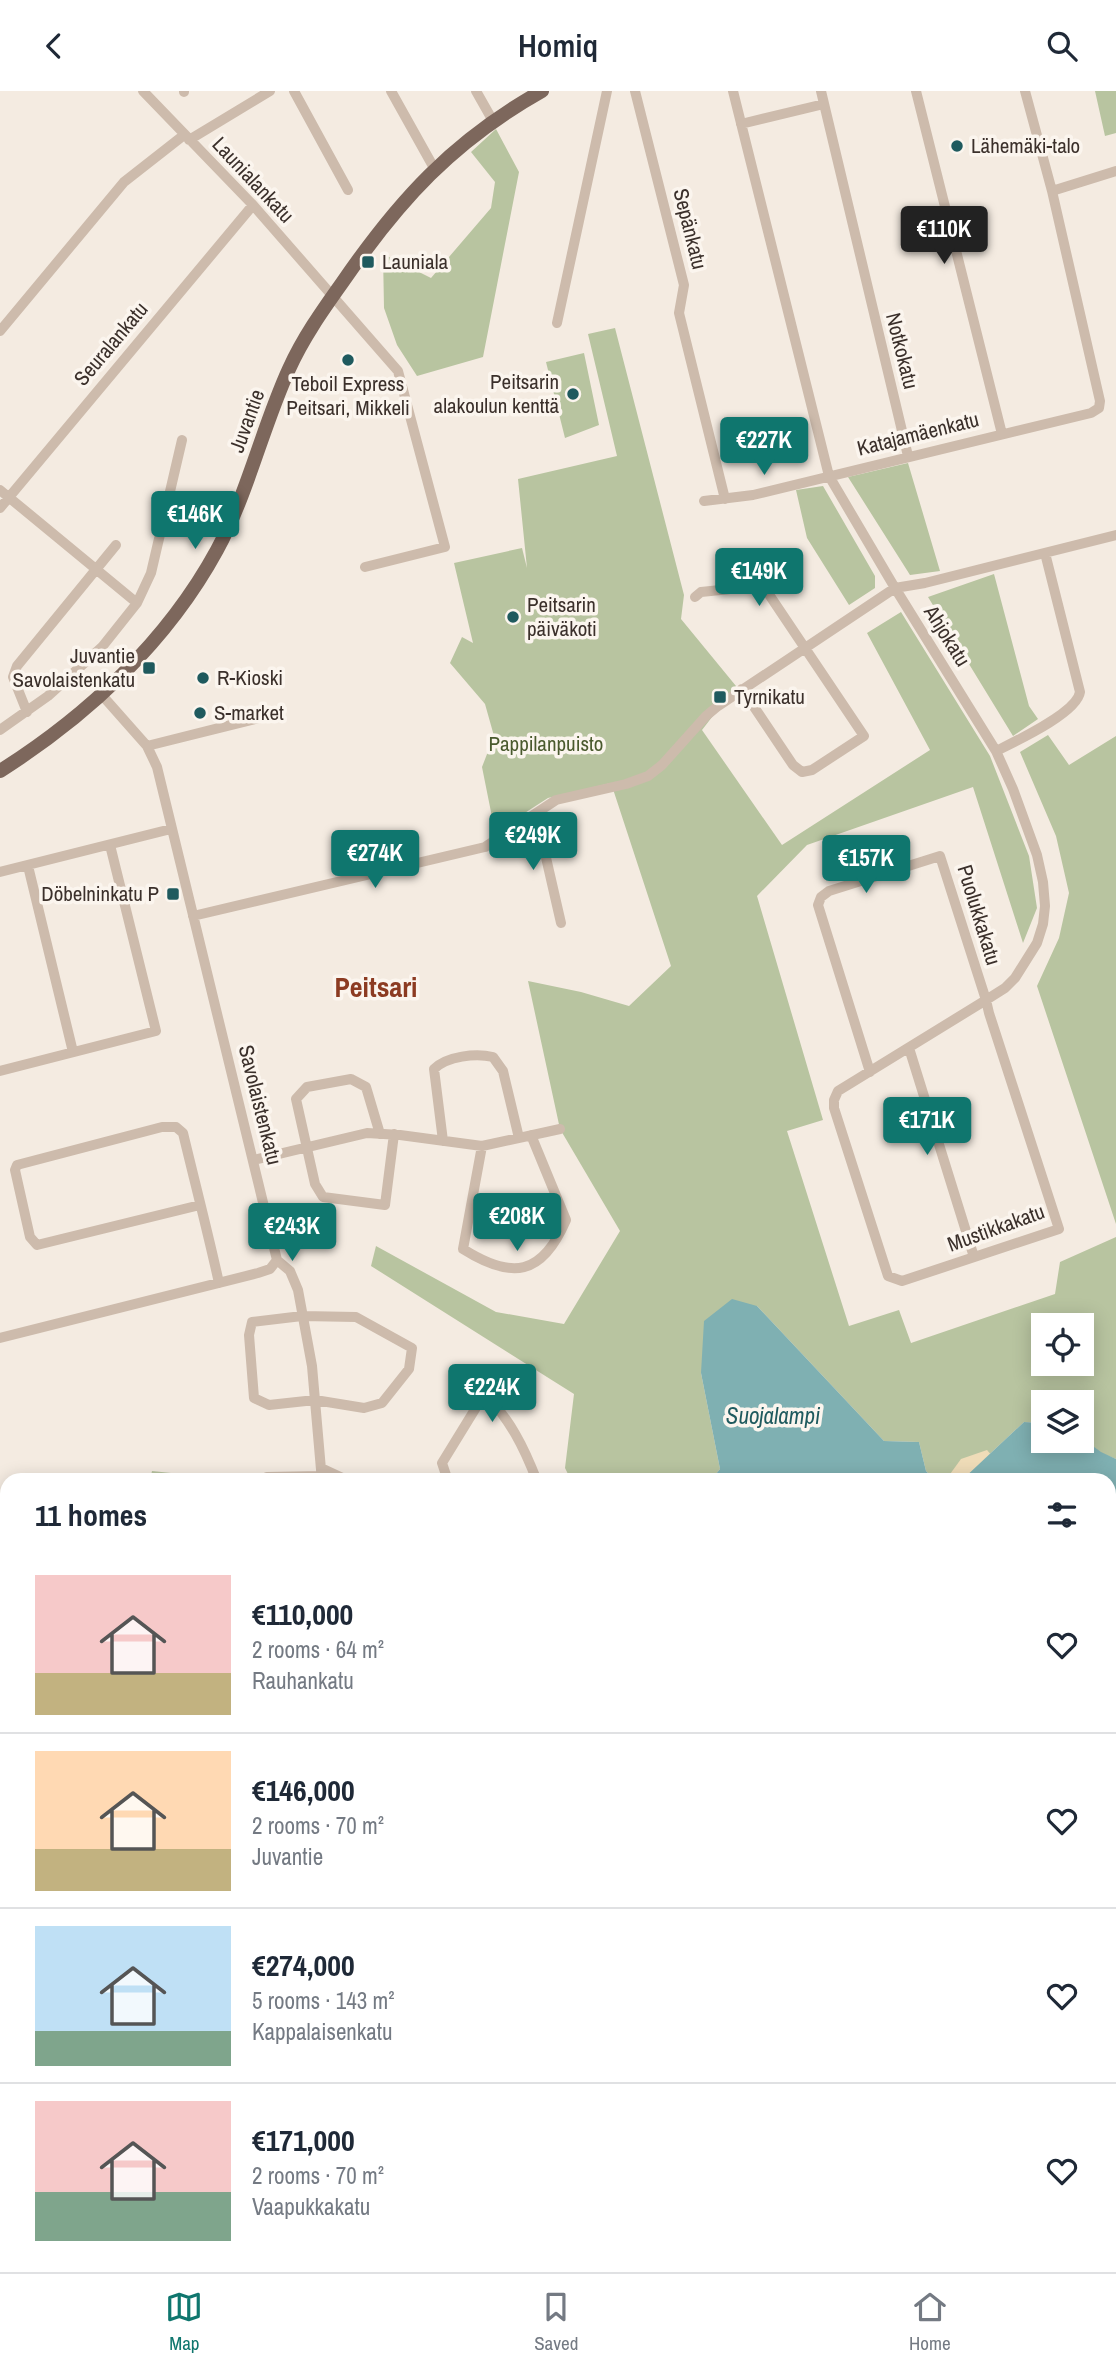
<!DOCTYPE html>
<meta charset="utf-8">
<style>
:root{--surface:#fff;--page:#f2f2f3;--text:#1f2937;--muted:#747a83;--line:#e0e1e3;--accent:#0f766e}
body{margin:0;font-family:"Archivo Narrow",sans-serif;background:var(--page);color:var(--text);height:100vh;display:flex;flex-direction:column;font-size:26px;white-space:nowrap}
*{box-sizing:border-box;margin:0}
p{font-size:23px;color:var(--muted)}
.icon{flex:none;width:38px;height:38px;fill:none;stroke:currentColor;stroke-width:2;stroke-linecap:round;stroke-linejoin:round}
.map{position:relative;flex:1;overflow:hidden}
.sheet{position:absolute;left:0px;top:1382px;width:1116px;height:800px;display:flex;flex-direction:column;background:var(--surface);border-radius:21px 21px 0 0;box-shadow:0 4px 18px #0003}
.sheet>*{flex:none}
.controls{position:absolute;left:1031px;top:1222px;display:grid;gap:14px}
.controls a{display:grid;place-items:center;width:63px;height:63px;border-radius:0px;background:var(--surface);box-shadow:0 4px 18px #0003;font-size:35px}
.price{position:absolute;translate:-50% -60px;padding:0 16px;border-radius:7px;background:var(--accent);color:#fff;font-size:23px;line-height:46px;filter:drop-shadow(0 2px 4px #0008)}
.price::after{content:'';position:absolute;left:50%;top:42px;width:21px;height:16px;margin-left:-10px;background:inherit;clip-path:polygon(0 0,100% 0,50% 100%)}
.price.on{background:#222;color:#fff}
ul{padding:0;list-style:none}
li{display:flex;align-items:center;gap:21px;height:175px;padding:0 35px}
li+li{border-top:2px solid var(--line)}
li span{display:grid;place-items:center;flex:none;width:196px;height:140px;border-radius:0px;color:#555}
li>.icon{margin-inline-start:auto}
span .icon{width:84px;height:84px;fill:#fffc;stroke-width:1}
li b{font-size:30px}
h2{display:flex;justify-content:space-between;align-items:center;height:84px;padding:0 35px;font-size:30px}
header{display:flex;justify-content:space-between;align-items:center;height:91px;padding:0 35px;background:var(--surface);font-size:32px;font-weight:600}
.dock{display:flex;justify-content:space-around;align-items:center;height:98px;border-top:2px solid var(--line);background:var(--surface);font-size:19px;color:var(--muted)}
.dock a{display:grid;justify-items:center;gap:4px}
.dock .on{color:var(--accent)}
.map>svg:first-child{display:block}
.green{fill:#b8c4a0;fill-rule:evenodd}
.sand{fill:#efdcb8}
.water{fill:#7fb0b2}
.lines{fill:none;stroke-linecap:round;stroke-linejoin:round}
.minor{stroke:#cdbbac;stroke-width:10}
.major{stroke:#7d675c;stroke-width:14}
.poi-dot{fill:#1f5a5e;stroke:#fbf5ee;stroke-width:2.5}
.labels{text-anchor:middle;stroke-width:7;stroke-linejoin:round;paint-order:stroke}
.poi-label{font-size:21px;fill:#3b302b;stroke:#fbf5ee;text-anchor:start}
.street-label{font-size:21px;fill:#3b302b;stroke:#fbf5ee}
.park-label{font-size:21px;fill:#4a5a2e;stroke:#fbf5ee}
.water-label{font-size:23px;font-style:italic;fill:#1f5a5e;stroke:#fbf5ee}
.district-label{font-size:28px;font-weight:bold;fill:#8c3b22;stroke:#fbf5ee}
</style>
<header><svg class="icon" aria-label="back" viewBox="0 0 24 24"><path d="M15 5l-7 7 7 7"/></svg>Homiq<svg class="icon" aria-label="search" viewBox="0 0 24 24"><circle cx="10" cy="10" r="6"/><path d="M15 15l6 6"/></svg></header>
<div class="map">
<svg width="1116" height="2181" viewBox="0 0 1116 2181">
<rect width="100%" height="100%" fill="#f4ebe1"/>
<path class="green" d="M1095 0H1116V42L1105 45Z
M496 38 519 81 483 266 417 285 397 254 384 217 383 163 431 187 491 117 495 91 471 61Z
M615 237 684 504 681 528 736 595 702 639 782 754 930 659 867 542 901 521 990 665 1029 765 1037 817 1023 852 973 696 807 754 757 805 823 1029 787 1040 849 1235 899 1219 911 1252 1055 1203 1060 1171 1116 1146V1368L1101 1362 1082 1347V1311H1043V1332L1024 1331 962 1389H935L926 1380 919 1351 884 1350 757 1215 701 1282 720 1378 711 1389H571L565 1377 574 1303 371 1175 376 1155 496 1221 564 1233 620 1140 560 1038 528 890 581 901 629 915 671 875 611 692 548 707 495 741 482 676 494 645 485 613 450 572 462 546 473 552 454 472 522 457 527 477 518 388 617 365 588 243ZM1043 1234H1082V1272H1043Z
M584 262 599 334 565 347 546 271Z
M908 372 940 480 910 484 848 386Z
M823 395 875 485V497L849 514 807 447 796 399Z
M994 483 1029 615 1038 628 1013 645 928 506Z
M1048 644 1069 674 1116 645V1133L1037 895 1059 847 1069 802 1056 745 1020 661Z
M152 1380 209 1386V1389H150Z
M139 2175H339L326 2181H120Z
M635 2175H1064L1063 2181H636Z"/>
<path class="sand" d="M987 1359 999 1373 980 1389 945 1390 961 1368Z"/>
<path class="water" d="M732 1208 757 1215 884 1350 919 1351 926 1380 935 1389H711L720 1378 701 1282 704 1230Z
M1024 1331 1043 1332V1349H1082V1347L1101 1361 1116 1368V2181H1063L1064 2175H1110V1390L962 1389Z"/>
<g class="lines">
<path class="minor" d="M143 0 253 114 398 280 445 456 365 476
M184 0V1
M294 0 348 99
M391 0 434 77
M476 0 493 30
M635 0 684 194 679 222 725 408
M733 0 829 385 895 497 996 660 1013 698 1037 764 1043 791 1045 815 1043 833 1037 852 1015 887 1005 897 986 909 838 1000 834 1009V1017L888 1185 902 1190 1059 1138 989 922 986 909 940 765 829 800 821 806 818 814 870 981
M821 0 908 365
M916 0 1002 343
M741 33 824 13
M189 49 270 0
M1052 100 1116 80
M557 232 607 0
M0 240 124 91 184 44
M0 399 137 512
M704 410 753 404 1091 322 1099 317 1100 310 1052 100 1025 0
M0 417 253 114
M695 506 701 501 759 495 764 496 864 645 812 679 802 681 793 674 742 598
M27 621 13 586 17 575 116 454
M0 639 48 605 102 556 137 512 151 482 182 349
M147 655 259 627
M996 660C1016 650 1077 622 1080 601L1045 462
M536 723 561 832
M28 775 73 961
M0 781 171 738
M193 825 485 756 556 709 626 693 648 685 662 674 706 625 718 615 895 497 925 492 1116 444
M909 957 974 1166
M0 980 156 940 110 754
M380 1043 366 996 351 988 307 996 296 1008 315 1093 323 1106 385 1114 394 1043
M443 1050 434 978C447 965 476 962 493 966L503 980 519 1047
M482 1055 463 1158C512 1189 542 1185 566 1129L531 1044
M254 1069 367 1042 400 1044 482 1055 560 1038
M200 1114 37 1154 30 1146 15 1079 17 1074 162 1036H176L183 1042C195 1092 208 1142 219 1192
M277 1169 290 1180 298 1199 312 1275 322 1390
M302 1225 356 1226 412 1257 409 1278 382 1312 364 1317 315 1309 269 1314 254 1307 249 1244 252 1231Z
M0 1247 258 1182 270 1178 277 1169 157 676 147 655 101 603
M321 1377 349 1390
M261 1390 267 1386 322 1385
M448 1390 442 1372 485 1302C511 1331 523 1354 537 1390
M0 1567 7 1582
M0 1736 7 1734
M0 1930 7 1929
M0 2135 7 2129
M310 2175 313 2181
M546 2179 547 2175
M350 2181 360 2175"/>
<path class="major" d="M0 680C87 625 167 551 217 459 248 402 262 337 289 278 303 247 322 220 342 192 399 109 453 50 542 0"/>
</g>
<g class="poi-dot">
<circle cx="957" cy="55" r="7"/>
<rect x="361" y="164" width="14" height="14" rx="3.5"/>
<circle cx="348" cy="269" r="7"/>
<circle cx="573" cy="303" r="7"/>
<circle cx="513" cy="526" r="7"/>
<rect x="142" y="570" width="14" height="14" rx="3.5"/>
<circle cx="203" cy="587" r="7"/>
<rect x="713" y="599" width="14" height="14" rx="3.5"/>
<circle cx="200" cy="622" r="7"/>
<rect x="166" y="796" width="14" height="14" rx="3.5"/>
</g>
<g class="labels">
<g class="poi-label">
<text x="971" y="62">Lähemäki-talo</text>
<text x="382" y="178">Launiala</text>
<text x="559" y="298" text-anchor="end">Peitsarin<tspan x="559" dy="24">alakoulun kenttä</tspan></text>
<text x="348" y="300" text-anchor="middle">Teboil Express<tspan x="348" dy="24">Peitsari, Mikkeli</tspan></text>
<text x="527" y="521">Peitsarin<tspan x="527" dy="24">päiväkoti</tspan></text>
<text x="135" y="572" text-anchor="end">Juvantie<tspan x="135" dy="24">Savolaistenkatu</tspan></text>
<text x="217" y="594">R-Kioski</text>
<text x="734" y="613">Tyrnikatu</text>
<text x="214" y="629">S-market</text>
<text x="159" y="810" text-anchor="end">Döbelninkatu P</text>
</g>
<g class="street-label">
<text transform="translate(253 89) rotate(47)" y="7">Launialankatu</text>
<text transform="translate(690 138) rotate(76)" y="7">Sepänkatu</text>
<text transform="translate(111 253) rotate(-50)" y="7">Seuralankatu</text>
<text transform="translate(902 260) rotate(76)" y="7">Notkokatu</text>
<text transform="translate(247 330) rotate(-70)" y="7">Juvantie</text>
<text transform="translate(918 343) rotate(-14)" y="7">Katajamäenkatu</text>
<text transform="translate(947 545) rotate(58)" y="7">Ahjokatu</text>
<text transform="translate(979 824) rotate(73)" y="7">Puolukkakatu</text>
<text transform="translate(260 1014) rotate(76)" y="7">Savolaistenkatu</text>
<text transform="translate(996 1137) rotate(-20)" y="7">Mustikkakatu</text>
</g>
<g class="park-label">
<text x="546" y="660">Pappilanpuisto</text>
</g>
<g class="water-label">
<text x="773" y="1333">Suojalampi</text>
</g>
<g class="district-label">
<text x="376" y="906">Peitsari</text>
</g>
</g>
</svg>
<div class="controls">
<a><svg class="icon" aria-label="locate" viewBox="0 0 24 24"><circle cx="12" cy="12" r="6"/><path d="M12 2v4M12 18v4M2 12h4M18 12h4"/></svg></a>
<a><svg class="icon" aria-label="layers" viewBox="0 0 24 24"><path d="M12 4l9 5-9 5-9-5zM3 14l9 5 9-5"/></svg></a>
</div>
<b class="price on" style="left:944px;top:175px">€110K</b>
<b class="price" style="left:764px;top:386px">€227K</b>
<b class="price" style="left:195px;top:460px">€146K</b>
<b class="price" style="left:759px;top:517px">€149K</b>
<b class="price" style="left:533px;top:781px">€249K</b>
<b class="price" style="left:375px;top:799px">€274K</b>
<b class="price" style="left:866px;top:804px">€157K</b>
<b class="price" style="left:927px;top:1066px">€171K</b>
<b class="price" style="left:517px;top:1162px">€208K</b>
<b class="price" style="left:292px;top:1172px">€243K</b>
<b class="price" style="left:492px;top:1333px">€224K</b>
<section class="sheet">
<h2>11 homes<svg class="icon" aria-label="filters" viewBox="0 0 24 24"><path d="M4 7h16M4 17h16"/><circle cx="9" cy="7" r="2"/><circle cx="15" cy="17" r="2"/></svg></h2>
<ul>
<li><span style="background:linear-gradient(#f6c9c9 70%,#c2b280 0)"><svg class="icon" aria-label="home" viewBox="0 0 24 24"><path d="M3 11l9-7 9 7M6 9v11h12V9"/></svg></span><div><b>€110,000</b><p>2 rooms · 64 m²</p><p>Rauhankatu</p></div><svg class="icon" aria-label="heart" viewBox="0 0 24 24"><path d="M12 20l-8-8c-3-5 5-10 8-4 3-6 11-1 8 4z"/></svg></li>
<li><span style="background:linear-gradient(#ffd9b3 70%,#c2b280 0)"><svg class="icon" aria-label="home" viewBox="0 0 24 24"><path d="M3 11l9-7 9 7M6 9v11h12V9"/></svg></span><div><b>€146,000</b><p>2 rooms · 70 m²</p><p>Juvantie</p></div><svg class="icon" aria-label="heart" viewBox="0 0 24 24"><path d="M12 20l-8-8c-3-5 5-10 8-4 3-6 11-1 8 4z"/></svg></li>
<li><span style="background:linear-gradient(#bfe0f5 75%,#7fa58c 0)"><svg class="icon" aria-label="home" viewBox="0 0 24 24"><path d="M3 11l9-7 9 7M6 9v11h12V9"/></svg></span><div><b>€274,000</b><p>5 rooms · 143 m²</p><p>Kappalaisenkatu</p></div><svg class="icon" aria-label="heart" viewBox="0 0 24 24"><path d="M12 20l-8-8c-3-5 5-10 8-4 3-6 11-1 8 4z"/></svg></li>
<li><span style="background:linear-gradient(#f6c9c9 65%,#7fa58c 0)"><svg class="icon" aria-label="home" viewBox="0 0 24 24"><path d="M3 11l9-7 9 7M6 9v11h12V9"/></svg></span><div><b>€171,000</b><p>2 rooms · 70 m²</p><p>Vaapukkakatu</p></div><svg class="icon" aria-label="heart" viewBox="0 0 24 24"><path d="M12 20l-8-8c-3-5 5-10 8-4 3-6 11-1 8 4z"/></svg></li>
</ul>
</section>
</div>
<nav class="dock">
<a class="on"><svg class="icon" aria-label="map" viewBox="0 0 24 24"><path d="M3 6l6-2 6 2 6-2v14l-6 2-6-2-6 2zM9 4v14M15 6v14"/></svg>Map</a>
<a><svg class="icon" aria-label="saved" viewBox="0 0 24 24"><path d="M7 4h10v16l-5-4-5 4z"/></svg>Saved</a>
<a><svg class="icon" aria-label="home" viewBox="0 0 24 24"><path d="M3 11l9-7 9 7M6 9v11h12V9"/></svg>Home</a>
</nav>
